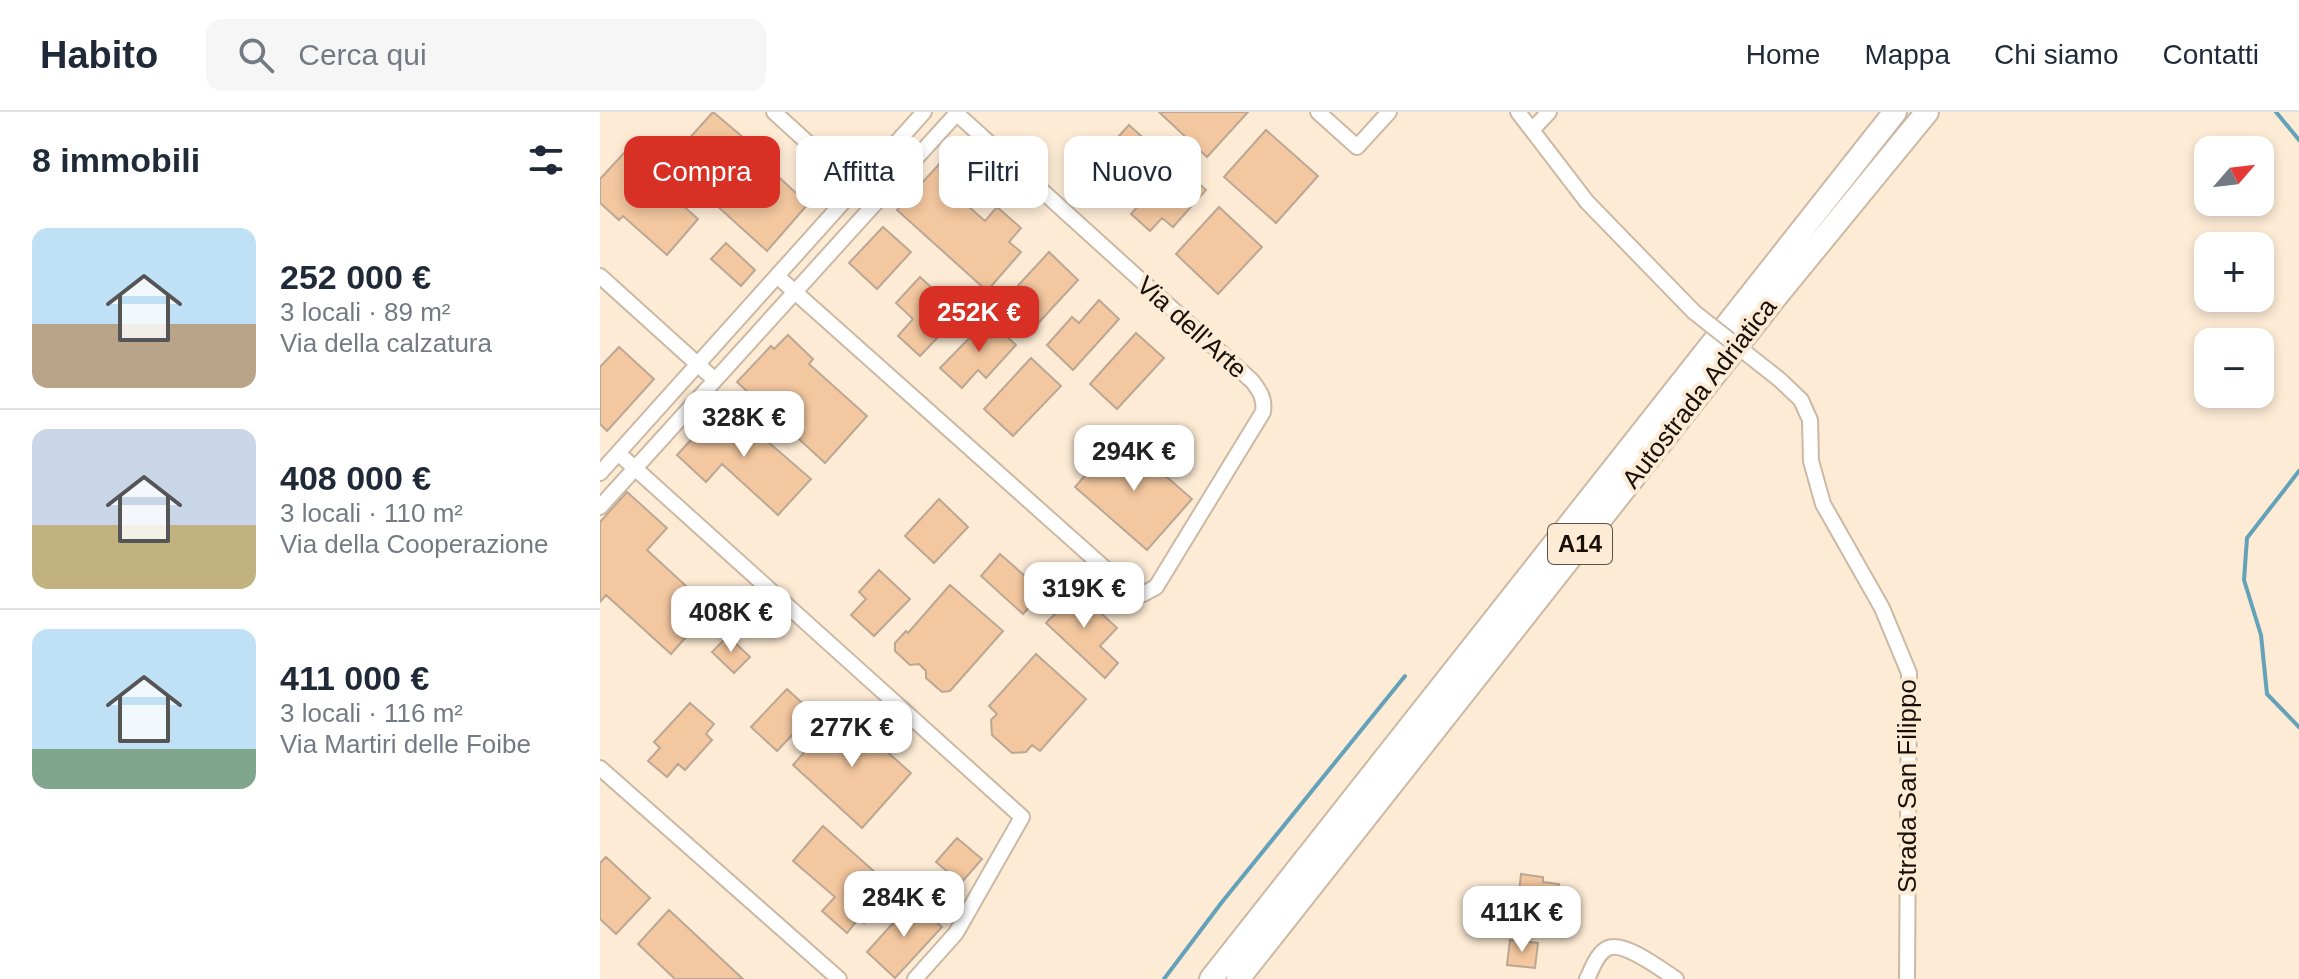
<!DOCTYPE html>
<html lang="it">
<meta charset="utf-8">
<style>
:root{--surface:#fff;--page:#f6f6f7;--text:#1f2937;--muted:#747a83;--line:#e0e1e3;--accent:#d93025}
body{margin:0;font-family:Helvetica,sans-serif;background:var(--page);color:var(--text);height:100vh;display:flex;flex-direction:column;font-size:30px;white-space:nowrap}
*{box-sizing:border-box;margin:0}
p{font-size:26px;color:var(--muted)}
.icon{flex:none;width:44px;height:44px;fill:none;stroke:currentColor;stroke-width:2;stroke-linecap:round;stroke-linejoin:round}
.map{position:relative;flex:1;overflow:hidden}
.sheet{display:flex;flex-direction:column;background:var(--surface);width:600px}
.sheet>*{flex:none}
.guide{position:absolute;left:24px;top:24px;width:760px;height:72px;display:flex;gap:16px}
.needle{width:52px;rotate:62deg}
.fabs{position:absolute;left:1594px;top:24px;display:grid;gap:16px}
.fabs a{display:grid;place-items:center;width:80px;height:80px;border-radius:16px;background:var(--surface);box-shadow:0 4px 12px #0003;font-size:40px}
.price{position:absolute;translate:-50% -68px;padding:0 18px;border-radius:16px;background:#fff;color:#222;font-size:26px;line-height:52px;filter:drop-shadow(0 2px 4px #0008)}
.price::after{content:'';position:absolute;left:50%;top:48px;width:24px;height:18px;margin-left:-12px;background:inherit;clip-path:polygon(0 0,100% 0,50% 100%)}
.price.active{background:var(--accent);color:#fff}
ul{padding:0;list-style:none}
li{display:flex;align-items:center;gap:24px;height:200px;padding:0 32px}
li+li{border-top:2px solid var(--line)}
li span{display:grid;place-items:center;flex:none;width:224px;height:160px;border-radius:16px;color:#555}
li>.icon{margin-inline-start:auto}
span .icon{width:96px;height:96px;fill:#fffc;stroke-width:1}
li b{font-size:34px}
h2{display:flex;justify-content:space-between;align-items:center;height:96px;padding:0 32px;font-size:34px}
.tag{padding:0 28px;border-radius:16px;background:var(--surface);box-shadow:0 4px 12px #0003;font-size:28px;line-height:72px}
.tag.active{background:var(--accent);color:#fff}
header{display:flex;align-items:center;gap:48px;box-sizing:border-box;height:112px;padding:0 40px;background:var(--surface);border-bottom:2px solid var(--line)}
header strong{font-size:38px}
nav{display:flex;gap:44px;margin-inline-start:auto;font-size:28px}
.search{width:560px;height:72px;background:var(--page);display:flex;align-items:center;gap:20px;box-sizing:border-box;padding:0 28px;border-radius:16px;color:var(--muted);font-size:30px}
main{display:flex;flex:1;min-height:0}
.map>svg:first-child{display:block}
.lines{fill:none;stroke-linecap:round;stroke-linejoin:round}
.stream{stroke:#64a2ba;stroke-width:4}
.building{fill:#f3c79f;stroke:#bba794;stroke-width:2}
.minor-casing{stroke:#cbb9a4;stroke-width:18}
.highway-casing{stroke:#cbb9a4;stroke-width:26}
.minor{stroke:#fff;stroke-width:14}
.highway{stroke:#fff;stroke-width:22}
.minor-bridge-casing{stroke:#cbb9a4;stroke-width:18;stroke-linecap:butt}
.minor-bridge{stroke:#fff;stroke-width:14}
.labels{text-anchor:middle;stroke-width:8;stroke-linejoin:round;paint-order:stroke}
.shield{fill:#fdebd5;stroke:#5b5246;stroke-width:2}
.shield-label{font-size:24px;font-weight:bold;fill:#161008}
.street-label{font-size:26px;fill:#161008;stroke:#fdebd5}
</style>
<header>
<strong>Habito</strong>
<div class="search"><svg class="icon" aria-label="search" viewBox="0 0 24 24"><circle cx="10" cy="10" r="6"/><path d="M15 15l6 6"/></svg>Cerca qui</div>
<nav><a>Home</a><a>Mappa</a><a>Chi siamo</a><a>Contatti</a></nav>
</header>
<main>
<section class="sheet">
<h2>8 immobili<svg class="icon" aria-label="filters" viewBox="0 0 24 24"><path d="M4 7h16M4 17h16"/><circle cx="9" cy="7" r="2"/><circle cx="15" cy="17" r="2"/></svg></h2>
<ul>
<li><span style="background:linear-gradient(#bfe0f5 60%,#b9a48a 0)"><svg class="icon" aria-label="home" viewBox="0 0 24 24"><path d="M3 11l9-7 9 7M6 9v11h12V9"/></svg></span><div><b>252 000 €</b><p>3 locali · 89 m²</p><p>Via della calzatura</p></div></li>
<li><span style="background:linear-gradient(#c9d6e8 60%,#c2b280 0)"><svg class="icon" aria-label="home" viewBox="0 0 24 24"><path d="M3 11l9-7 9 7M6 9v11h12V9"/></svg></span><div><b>408 000 €</b><p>3 locali · 110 m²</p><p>Via della Cooperazione</p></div></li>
<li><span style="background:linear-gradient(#bfe0f5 75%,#7fa58c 0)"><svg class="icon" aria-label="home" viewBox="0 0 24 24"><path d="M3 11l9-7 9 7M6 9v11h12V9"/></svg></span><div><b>411 000 €</b><p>3 locali · 116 m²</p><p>Via Martiri delle Foibe</p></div></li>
</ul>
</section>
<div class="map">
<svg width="1699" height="867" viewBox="0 0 1699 867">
<rect width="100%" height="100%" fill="#fdebd5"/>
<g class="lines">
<path class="stream" d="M1676 0 1699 28
M1699 359 1647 426 1644 468 1661 523 1667 582 1699 615
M564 867 622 790 805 564"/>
</g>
<path class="building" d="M113 0 144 26 98 77 68 50Z
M559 0H648L607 45Z
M529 13 559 40 514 88 485 61Z
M666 18 718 64 676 111 624 65Z
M24 41 98 107 67 143 23 104 19 108 0 91V67Z
M158 46 208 92 167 139 116 93Z
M344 47 373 74 361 88 385 109 397 95 421 116 409 130 421 140 387 179 297 98Z
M577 51 606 78 573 115 562 106 550 119 531 102Z
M619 95 662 135 618 182 576 142Z
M283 115 311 140 277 177 249 151Z
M126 131 155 158 141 174 111 147Z
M449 140 478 168 431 219 402 191Z
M320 165 360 202 320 244 298 224 313 207 296 191Z
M499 188 519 207 473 258 447 233 472 205 479 211Z
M388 207 416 233 386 266 378 258 362 276 340 256Z
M536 221 564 246 517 297 490 272Z
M188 223 213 247 209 252 267 304 225 351 137 270 171 234 174 237Z
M19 235 54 267 7 319 0 312V255Z
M431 246 461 274 413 324 384 297Z
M124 292 211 367 178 403 122 352 106 370 77 343Z
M520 324 592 387 547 438 475 375Z
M27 380 67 416 47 438 111 497 71 542 6 483 0 490V410Z
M339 387 368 415 334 451 305 424Z
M400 442 443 480 423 502 381 464Z
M279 458 310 487 274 524 251 503 266 487 259 480Z
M350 473 403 519 350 579 342 580 326 566V559L319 552 310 553 295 539V531L306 519 308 521Z
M473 475 517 516 500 534 518 551 505 566 446 511 460 497 456 493Z
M128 524 150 545 134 561 112 540Z
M436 542 486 587 440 639 432 633 426 640 412 641 392 623 391 608 397 602 389 594Z
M187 577 213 601 177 639 151 615Z
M90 591 114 612 106 622 112 628 85 658 78 652 67 665 48 649 60 636 54 630Z
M241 599 311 661 262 716 193 653Z
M223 714 294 777 264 811 259 806 247 821 222 799 235 785 193 749Z
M357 726 382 747 361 771 336 750Z
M6 745 50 786 16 822 0 807V751Z
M921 762 943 765V770L959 772 956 804 966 805 965 818 953 817 954 808 946 807 948 784 919 781Z
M313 789 342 815 295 866 267 840Z
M69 798 143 867H75L38 832Z
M910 828 938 831 935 856 907 853Z"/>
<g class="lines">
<g class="minor-casing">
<path id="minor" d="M174 0 275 92
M718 0 757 35 789 0
M918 0 987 90 1094 200
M932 18 949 0
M0 164 115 268
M177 164 528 477 543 482 556 475 663 300C665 287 660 279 652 269L355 0
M1180 268 1201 288 1210 308 1211 349 1223 392 1282 496 1309 561 1307 867
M18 341 422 705 356 821 315 867
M0 361 324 0
M0 395 358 0
M0 656 239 867
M987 867C992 857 997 841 1008 836 1024 829 1062 858 1076 867"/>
</g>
<g class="highway-casing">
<path id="highway" d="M611 867 1295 0
M638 867 1174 187 1327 0"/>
</g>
<use href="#minor" class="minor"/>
<use href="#highway" class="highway"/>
<g class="minor-bridge-casing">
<path id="minor-bridge" d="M1094 200 1180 268"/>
</g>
<use href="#minor-bridge" class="minor-bridge"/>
</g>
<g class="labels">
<rect class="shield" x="948" y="412" width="64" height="40" rx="6"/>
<g class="shield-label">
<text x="980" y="440">A14</text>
</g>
<g class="street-label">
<text transform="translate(592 215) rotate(42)" y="9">Via dell'Arte</text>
<text transform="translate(1099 281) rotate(-52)" y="9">Autostrada Adriatica</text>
<text transform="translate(1307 674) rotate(-90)" y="9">Strada San Filippo</text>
</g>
</g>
</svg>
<div class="fabs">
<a><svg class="needle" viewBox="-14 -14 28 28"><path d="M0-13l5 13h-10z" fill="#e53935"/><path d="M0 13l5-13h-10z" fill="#747a83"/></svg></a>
<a>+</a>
<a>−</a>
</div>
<b class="price active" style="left:379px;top:242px">252K €</b>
<b class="price" style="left:144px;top:347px">328K €</b>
<b class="price" style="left:534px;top:381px">294K €</b>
<b class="price" style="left:484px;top:518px">319K €</b>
<b class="price" style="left:131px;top:542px">408K €</b>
<b class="price" style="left:252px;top:657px">277K €</b>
<b class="price" style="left:304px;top:827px">284K €</b>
<b class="price" style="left:922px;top:842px">411K €</b>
<div class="guide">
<a class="tag active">Compra</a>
<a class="tag">Affitta</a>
<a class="tag">Filtri</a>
<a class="tag">Nuovo</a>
</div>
</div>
</main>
